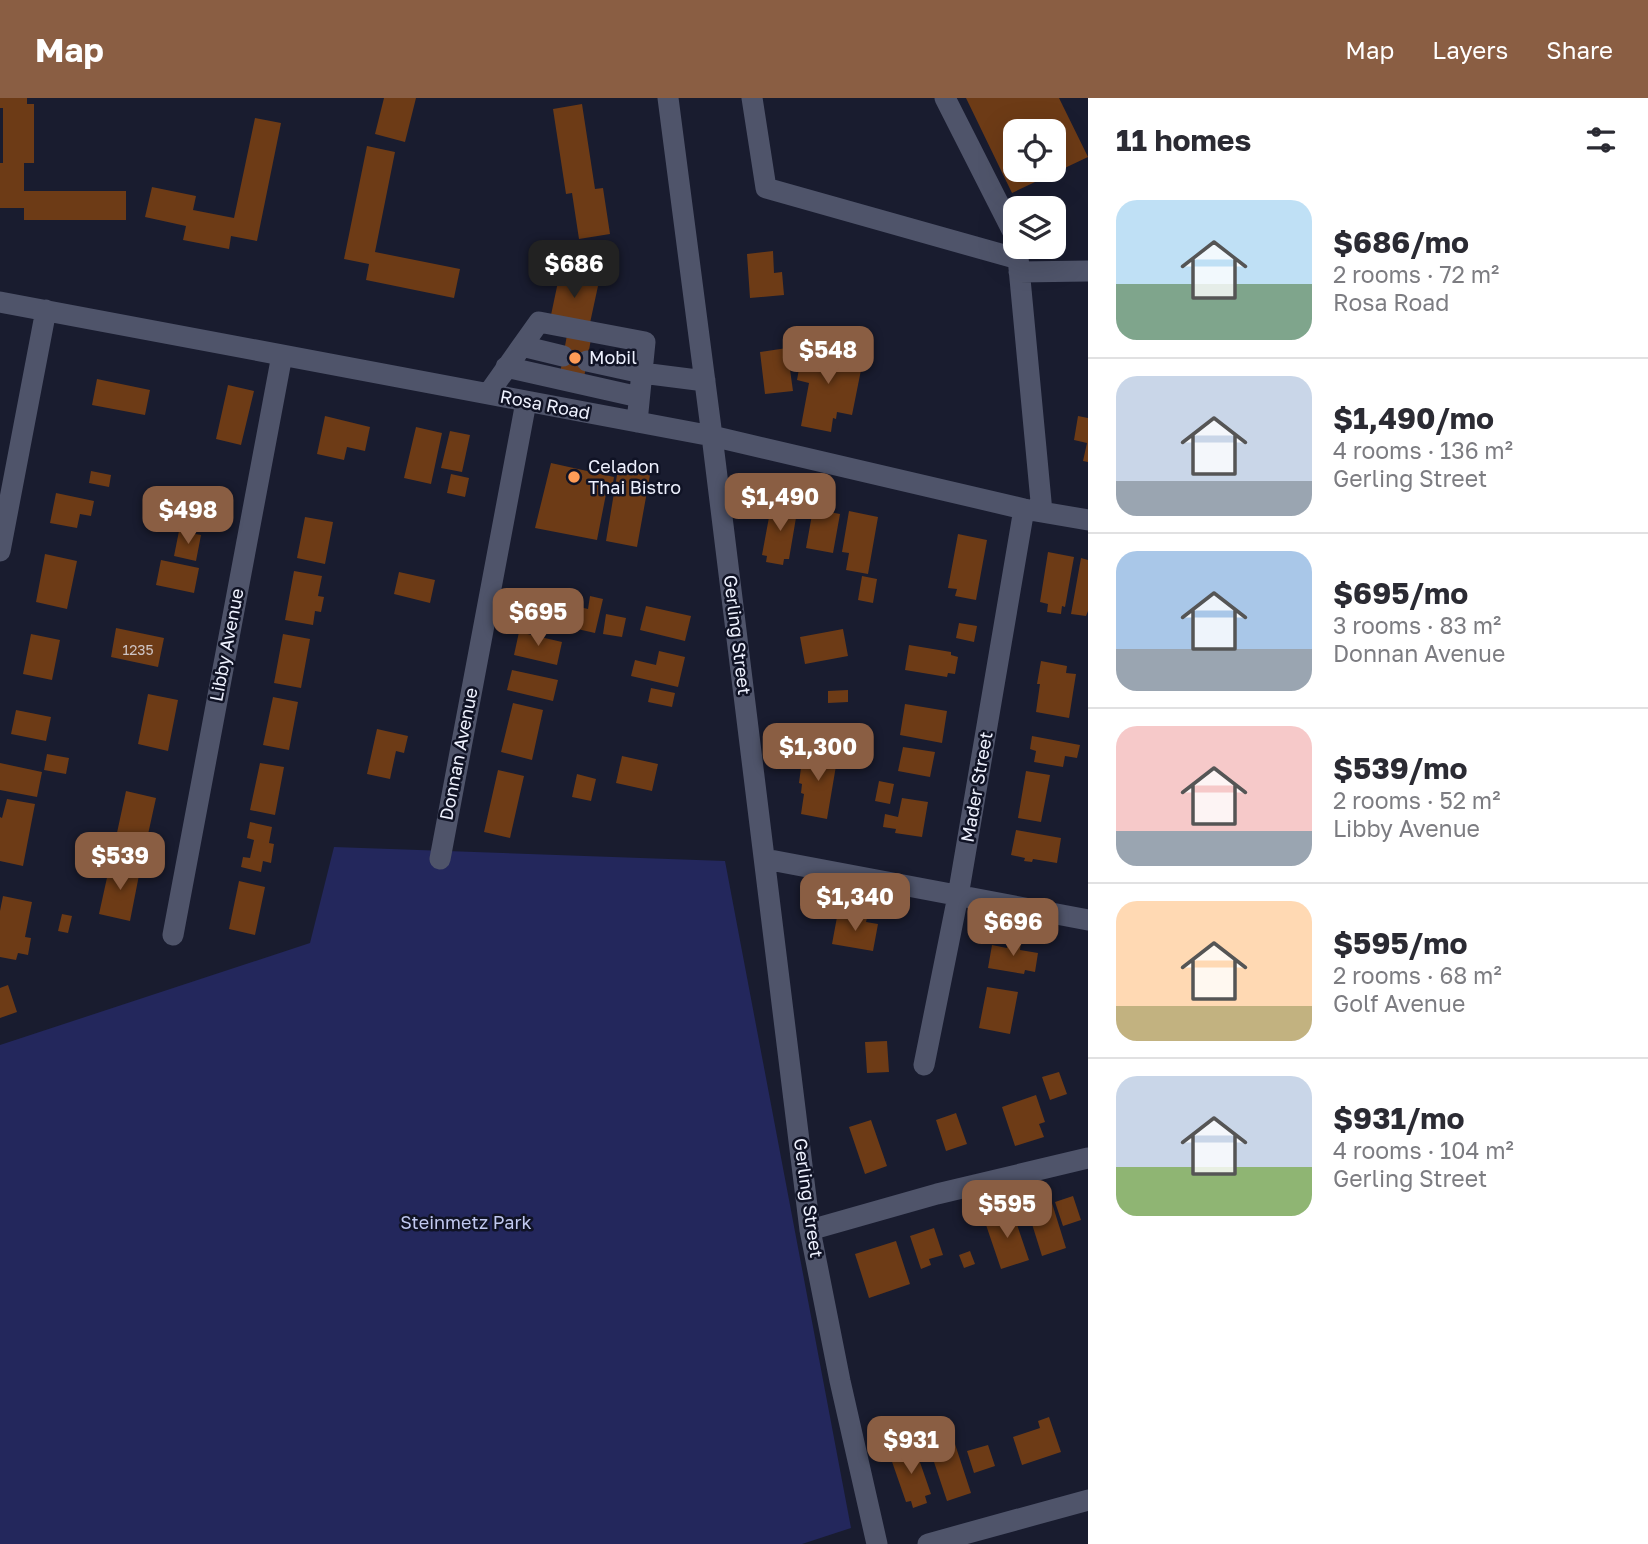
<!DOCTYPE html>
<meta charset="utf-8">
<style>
:root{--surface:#fff;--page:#f7f7f7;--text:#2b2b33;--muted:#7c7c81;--line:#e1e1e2;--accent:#8a5e43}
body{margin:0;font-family:"Golos Text",sans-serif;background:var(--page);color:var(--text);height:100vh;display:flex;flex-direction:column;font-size:26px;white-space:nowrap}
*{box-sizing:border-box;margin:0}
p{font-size:23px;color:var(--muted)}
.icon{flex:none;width:38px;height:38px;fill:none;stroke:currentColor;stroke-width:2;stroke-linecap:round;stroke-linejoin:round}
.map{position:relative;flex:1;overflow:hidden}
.details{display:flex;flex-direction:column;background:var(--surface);width:560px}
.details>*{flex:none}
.tools{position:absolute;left:1003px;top:21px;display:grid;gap:14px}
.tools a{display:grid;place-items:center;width:63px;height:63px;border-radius:14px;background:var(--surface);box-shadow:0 7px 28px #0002;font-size:35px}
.price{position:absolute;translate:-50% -60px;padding:0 16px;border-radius:14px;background:var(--accent);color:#fff;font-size:23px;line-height:46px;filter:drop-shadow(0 2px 4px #0008)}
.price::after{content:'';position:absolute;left:50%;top:42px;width:21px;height:16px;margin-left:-10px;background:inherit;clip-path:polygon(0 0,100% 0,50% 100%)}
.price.selected{background:#222;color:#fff}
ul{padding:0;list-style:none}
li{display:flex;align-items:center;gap:21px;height:175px;padding:0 28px}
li+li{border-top:2px solid var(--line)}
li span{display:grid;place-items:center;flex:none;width:196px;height:140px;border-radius:21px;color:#555}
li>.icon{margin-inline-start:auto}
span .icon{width:84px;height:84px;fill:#fffc;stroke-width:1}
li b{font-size:30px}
h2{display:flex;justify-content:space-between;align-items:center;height:84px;padding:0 28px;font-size:30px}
header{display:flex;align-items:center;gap:42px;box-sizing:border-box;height:98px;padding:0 35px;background:var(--accent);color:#fff}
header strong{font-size:33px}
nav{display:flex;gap:38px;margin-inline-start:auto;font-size:24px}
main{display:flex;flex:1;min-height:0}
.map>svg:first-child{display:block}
.green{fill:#23275c}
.building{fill:#6d3b16;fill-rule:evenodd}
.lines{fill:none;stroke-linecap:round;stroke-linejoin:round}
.minor{stroke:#4f546a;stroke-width:21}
.poi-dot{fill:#fe9c57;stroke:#101325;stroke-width:2.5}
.labels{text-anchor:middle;stroke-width:5;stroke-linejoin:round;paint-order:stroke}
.number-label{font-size:14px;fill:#cec4c4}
.poi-label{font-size:18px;fill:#eef1fe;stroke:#101325;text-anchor:start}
.street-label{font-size:18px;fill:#eef1fe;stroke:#101325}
.park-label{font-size:18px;fill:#c1c9f0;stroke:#101325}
</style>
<header>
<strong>Map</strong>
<nav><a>Map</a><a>Layers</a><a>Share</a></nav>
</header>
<main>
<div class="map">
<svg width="1088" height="1446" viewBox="0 0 1088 1446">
<rect width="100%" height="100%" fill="#191c2f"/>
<path class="green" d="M334 749 725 763 851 1430 802 1446H0V947L310 845Z"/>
<path class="building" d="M0 0H27V6H34V65H24V93H126V122H24V110H0V65H3V10H0Z
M384 0H416L405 44 375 36Z
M966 0H1059L1088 59 1012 95ZM1015 33H1054V72H1015Z
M582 6 595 91 603 90 610 136 579 141 572 95 566 96 553 11Z
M255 20 281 25 257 143 231 138 229 151 183 142 186 128 145 119 152 89 196 98 193 112 234 120Z
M367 48 395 54 375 154 460 171 454 200 366 182 369 166 344 161Z
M773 153 774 175 782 174 784 197 750 200 747 156Z
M559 179 598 188 590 225 551 217Z
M567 237 591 241 583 285 559 281Z
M804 243 826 248 822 270 837 273 841 253 864 257 852 317 837 314 836 321 833 320 831 334 801 328 809 285 797 282Z
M787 250 793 293 765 296 760 254Z
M97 281 150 292 145 317 92 307Z
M228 287 254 293 241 347 216 341Z
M325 318 370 329 365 353 347 349 344 362 317 356Z
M1078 318 1088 320V364L1083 363 1087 345 1074 342Z
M416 329 442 335 431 386 404 380Z
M450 333 470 337 462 374 441 370Z
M551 365 614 379 611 396H606L597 442 535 430Z
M618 371 650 377 637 449 606 443Z
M91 373 111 377 109 389 89 385Z
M451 376 469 380 465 399 447 395Z
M206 392 228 396 224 417 202 413Z
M56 395 94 403 91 418 80 416 77 430 50 425Z
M772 403 798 408 789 461H784L783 467 766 464 767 458 762 457Z
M813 411 840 416 833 455 806 450Z
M849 413 878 419 868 476 846 472 849 455 842 454Z
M305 419 333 424 325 466 297 460Z
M179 433 201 437 196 463 174 458Z
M958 436 987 442 976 502 955 498 957 491 948 490Z
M1048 454 1074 459 1065 509 1062 508 1061 516 1047 514 1048 506 1040 504Z
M45 456 77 463 67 511 36 504Z
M1081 460 1088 462V513L1086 518 1071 516Z
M161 462 199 470 194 495 156 487Z
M294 473 322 478 318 498 324 499 321 514 315 513 313 527 285 522Z
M399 474 435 482 430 505 394 496Z
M862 478 877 481 873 505 858 502Z
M516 494 588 511 590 498 603 501 595 535 511 516Z
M646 508 691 518 685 543 640 532Z
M606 516 626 520 622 539 603 536Z
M959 525 977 528 974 544 956 540Z
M116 530 164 540 158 569 111 559Z
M843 531 848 558 805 566 800 539Z
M519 534 562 544 557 567 514 557Z
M31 536 60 542 52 582 23 576Z
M283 536 310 541 301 590 274 585Z
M909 547 951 554V557L958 559 955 576 948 575 947 579 905 572Z
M659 553 685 559 678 589 631 578 635 562 656 567Z
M1041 563 1067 568 1066 575 1076 576 1069 620 1036 614 1040 586H1037Z
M512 572 558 582 553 603 507 592Z
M651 590 675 595 672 609 648 604Z
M848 592V604L828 605V593Z
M148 596 178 602 168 653 138 646Z
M273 599 298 604 289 652 263 647Z
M513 605 543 612 532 662 501 654Z
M905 606 947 613 942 645 900 637Z
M16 612 51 619 46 643 11 636Z
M377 631 408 638 404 655 396 653 390 681 367 676Z
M1032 638 1080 647 1077 660 1065 658 1063 669 1034 664 1036 653 1030 651Z
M903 649 935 654 930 679 898 673Z
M809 651 838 656 827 721 801 716 804 696 801 695 802 686 799 685 802 662 807 663Z
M47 656 69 660 66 676 44 672Z
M622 658 658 666 652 693 616 685Z
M0 665 42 674 37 699 0 692Z
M260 665 284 669 275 717 250 712Z
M498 672 524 678 510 740 484 734Z
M1026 673 1050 677 1041 724 1018 720Z
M577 676 596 681 591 703 572 699Z
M879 683 894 686 890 706 875 703Z
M126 693 156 700 145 750 115 744Z
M902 700 928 704 922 739 895 735 896 731 883 729 885 716 898 719Z
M7 701 35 706 23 768 0 763V719L2 720Z
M250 724 272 729 269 745 274 746 271 765 263 763 261 774 241 769 243 759 250 760 254 742 247 740Z
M1016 732 1061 740 1057 765 1033 761 1032 764 1024 763 1025 760 1011 757Z
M110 766 140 772 130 823 99 816Z
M239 783 265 789 255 837 229 831Z
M3 798 32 804 25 839 31 840 28 857 18 855 16 862 0 859V813Z
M854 814 868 816 866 824 878 826 873 853 832 846 837 819 853 822Z
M62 816 72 818 68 835 58 833Z
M1008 841 1021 843 1020 852 1038 855 1035 874 1025 872 1024 876 988 870 992 847 1007 850Z
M8 887 17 914 0 920V890Z
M987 889 1018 894 1010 936 979 930Z
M887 943 889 974 867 975 865 944Z
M1059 974 1067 996 1050 1002 1042 979Z
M1036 997 1045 1024 1039 1026 1044 1039 1015 1048 1002 1009Z
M956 1015 967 1046 946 1053 936 1022Z
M871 1022 887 1068 865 1076 849 1029Z
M1073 1098 1081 1122 1063 1128 1055 1104Z
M1051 1102 1066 1150 1042 1158 1027 1110Z
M1012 1112 1029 1162 1001 1171 984 1121Z
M934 1130 943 1157 929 1161 931 1167 921 1171 910 1138Z
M896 1143 910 1186 869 1200 855 1156Z
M970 1153 975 1166 964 1170 959 1157Z
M1049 1319 1061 1354 1022 1367 1013 1339 1040 1330 1038 1323Z
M955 1346 971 1395 947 1403 934 1364 945 1360 942 1351Z
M914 1347 931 1396 925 1398 927 1405 913 1410 911 1403 906 1404 889 1355Z
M988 1347 995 1368 974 1375 967 1353Z"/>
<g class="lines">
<path class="minor" d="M668 0 712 338 810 1132 840 1283 877 1446
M752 0 766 90 1018 161
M945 0 1015 138
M1017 149 1042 414
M1019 174 1088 173
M0 204 712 338 1024 411 1088 422
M522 248 563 258
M587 263 642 275 705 283
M506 269 639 299
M488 296 539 224 645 244 637 324
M0 453 46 212
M440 761 526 304
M765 761 1088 822
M173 837 282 257
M924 967 958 798 1024 411
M810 1132 937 1096 1088 1060
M928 1446 1088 1402"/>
</g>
<g class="poi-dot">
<circle cx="575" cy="260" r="7"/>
<circle cx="574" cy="379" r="7"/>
</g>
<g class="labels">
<g class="number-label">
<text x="138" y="557">1235</text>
</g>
<g class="poi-label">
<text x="589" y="266">Mobil</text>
<text x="588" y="375">Celadon<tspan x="588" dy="21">Thai Bistro</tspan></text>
</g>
<g class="street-label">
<text transform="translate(545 307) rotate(11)" y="6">Rosa Road</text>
<text transform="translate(737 537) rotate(83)" y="6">Gerling Street</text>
<text transform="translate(227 547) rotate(-79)" y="6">Libby Avenue</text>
<text transform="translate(459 656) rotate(-79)" y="6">Donnan Avenue</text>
<text transform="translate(977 689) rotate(-80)" y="6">Mader Street</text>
<text transform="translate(808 1100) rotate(82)" y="6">Gerling Street</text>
</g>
<g class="park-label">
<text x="466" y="1131">Steinmetz Park</text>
</g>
</g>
</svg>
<div class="tools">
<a><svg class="icon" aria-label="locate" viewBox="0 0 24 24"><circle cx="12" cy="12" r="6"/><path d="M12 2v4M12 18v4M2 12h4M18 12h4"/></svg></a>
<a><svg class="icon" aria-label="layers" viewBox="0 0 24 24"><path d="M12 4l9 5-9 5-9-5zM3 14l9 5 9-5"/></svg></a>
</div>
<b class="price selected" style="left:574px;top:202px">$686</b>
<b class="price" style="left:828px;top:288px">$548</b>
<b class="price" style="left:780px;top:435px">$1,490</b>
<b class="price" style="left:188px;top:448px">$498</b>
<b class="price" style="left:538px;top:550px">$695</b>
<b class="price" style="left:818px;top:685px">$1,300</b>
<b class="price" style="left:120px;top:794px">$539</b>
<b class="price" style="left:855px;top:835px">$1,340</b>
<b class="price" style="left:1013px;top:860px">$696</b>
<b class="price" style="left:1007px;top:1142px">$595</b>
<b class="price" style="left:911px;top:1378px">$931</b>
</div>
<section class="details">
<h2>11 homes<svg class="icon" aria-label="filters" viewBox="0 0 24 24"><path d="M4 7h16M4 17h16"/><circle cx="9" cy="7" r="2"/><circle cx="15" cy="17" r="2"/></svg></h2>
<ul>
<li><span style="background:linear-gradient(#bfe0f5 60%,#7fa58c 0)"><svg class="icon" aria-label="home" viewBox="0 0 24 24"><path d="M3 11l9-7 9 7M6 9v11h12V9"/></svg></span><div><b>$686/mo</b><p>2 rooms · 72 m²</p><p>Rosa Road</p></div></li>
<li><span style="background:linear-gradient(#c9d6e8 75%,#9aa5b1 0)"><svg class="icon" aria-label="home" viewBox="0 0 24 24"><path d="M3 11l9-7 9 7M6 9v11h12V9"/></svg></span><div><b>$1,490/mo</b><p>4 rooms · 136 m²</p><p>Gerling Street</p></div></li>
<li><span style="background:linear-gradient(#a9c7e8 70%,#9aa5b1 0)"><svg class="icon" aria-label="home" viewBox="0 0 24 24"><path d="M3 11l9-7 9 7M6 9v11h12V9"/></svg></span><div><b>$695/mo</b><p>3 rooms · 83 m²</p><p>Donnan Avenue</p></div></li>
<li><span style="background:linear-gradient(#f6c9c9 75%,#9aa5b1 0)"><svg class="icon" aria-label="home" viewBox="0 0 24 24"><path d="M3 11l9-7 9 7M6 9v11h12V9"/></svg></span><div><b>$539/mo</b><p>2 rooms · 52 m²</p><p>Libby Avenue</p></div></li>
<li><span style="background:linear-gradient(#ffd9b3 75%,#c2b280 0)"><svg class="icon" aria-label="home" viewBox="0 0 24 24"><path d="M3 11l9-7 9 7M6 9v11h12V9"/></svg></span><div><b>$595/mo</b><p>2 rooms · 68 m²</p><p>Golf Avenue</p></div></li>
<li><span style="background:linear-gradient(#c9d6e8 65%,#8fb573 0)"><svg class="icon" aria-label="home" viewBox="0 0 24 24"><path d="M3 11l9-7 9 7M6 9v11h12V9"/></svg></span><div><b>$931/mo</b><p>4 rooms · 104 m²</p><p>Gerling Street</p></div></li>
</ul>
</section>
</main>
